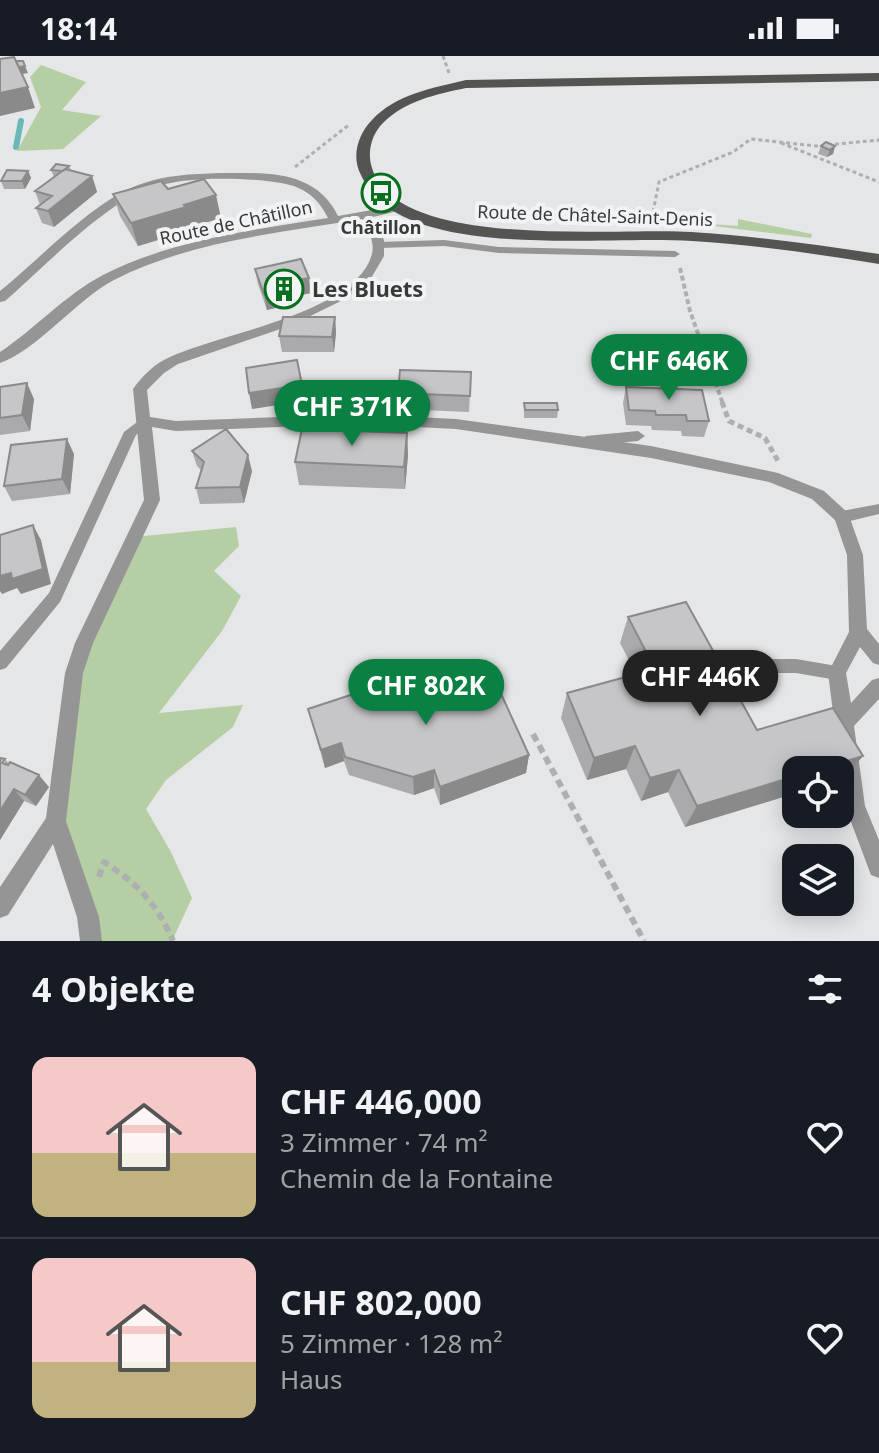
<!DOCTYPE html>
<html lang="de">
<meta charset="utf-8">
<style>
:root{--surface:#171b24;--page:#242831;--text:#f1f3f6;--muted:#9ea1a6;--line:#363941;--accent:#0b8043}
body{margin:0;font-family:"Noto Sans",sans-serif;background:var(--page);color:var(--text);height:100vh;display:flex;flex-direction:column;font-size:30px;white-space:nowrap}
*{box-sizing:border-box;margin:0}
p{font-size:26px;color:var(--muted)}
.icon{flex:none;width:44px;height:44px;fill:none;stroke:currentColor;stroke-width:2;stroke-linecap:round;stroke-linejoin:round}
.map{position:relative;height:885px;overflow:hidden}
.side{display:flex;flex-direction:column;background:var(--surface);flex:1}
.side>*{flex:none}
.fabs{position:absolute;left:782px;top:700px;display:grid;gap:16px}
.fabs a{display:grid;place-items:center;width:72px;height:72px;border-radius:16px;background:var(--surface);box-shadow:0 4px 20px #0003;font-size:40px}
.price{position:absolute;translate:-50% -68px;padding:0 18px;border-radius:28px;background:var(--accent);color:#fff;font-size:26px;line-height:52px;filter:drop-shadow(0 2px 4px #0008)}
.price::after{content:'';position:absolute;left:50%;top:48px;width:24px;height:18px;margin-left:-12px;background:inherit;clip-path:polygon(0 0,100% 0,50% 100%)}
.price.on{background:#222;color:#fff}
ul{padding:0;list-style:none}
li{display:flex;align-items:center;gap:24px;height:200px;padding:0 32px}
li+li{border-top:2px solid var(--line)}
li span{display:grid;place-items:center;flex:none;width:224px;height:160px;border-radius:16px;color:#555}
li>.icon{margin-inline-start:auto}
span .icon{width:96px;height:96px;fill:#fffc;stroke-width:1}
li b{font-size:34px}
h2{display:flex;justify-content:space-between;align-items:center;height:96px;padding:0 32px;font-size:34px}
.status{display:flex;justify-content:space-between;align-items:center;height:56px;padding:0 40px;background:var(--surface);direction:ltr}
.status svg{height:22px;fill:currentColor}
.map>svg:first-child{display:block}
.green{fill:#b6cea4}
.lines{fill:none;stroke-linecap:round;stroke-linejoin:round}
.stream{stroke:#6ab8b8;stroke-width:6}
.path-far3{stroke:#aeafb0;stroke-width:3;stroke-dasharray:4 3;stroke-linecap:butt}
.path-far2{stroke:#aeafb0;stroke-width:4;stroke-dasharray:5 3;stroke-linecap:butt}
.path-far1{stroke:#aeafb0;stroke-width:5;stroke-dasharray:6 4;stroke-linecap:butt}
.path{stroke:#aeafb0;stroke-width:6;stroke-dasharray:8 5;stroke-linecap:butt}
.lane{fill:#959595;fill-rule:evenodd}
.street{fill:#959595;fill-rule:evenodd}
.primary{fill:#545453;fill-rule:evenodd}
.wall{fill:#aaa9ab}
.shaded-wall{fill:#8b8a8b}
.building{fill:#c6c5c7;stroke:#8b8a8b;stroke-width:2}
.labels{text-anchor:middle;stroke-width:8;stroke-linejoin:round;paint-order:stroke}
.far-street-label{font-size:18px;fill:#383939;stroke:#f2f3f5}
.far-poi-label{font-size:18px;font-weight:bold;fill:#383939;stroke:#f2f3f5}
.poi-label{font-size:22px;font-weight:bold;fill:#383939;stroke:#f2f3f5;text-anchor:start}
</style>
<div class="status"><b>18:14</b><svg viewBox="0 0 49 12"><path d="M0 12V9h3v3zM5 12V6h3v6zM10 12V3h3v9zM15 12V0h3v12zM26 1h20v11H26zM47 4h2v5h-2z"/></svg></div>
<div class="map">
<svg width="879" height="885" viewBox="0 0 879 885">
<rect width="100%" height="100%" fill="#e5e6e7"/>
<path class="green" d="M41 9 86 26 62 54 101 60 63 93 17 95 41 51 30 21Z
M738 163 812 178 811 182 682 166 738 170Z
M236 471 239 490 214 515 241 540 222 575 159 657 243 649 233 671 166 724 146 753 171 796 192 842 172 885H91L68 798 61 740 69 640 134 481Z"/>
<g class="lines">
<path class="stream" d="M16 91 21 65"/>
<path class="path-far3" d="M443 0 449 17
M781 87 879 126
M295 111 350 68
M653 156 659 126 733 96 751 83 816 90 879 84"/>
<path class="path-far2" d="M652 162 654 154
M680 212 690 255 723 348"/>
<path class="path-far1" d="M722 346 729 365 765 382 778 405"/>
<path class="path" d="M533 678 644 885
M99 821 104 806C137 827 158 849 173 885"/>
<path class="lane" d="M444 184 499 191 675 195 680 198 675 201 499 197 444 190 379 192 374 189 379 186Z
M145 360 151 365 136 379 60 546 6 612 0 614V595L49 537 124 376Z
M638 375 645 380 638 385 586 390 579 385 586 380Z
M879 448V458L842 467 837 465 835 461 837 457 842 455Z
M705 603H796L837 610 843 612 845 617 843 622 837 624 796 617H705L699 615 697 610 699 605Z"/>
<path class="street" d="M219 117C265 117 315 113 338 160L400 149 406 153 373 161 384 184V200L370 224 349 241 292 269 178 308 164 317 147 334 150 361 176 365 356 358 456 363 651 390 778 417 824 435 848 457 863 499 867 573 879 588V609L873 607 860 591 846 617 851 647 872 624 879 622V643L854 670 865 750 879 784V822L871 819 845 750 828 617 849 576 847 499 835 464 812 443 769 426 651 402 456 373 356 368 176 375 152 371 160 444 93 587 83 617 66 765 99 861 102 885H80L77 861 53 788 8 859 0 862V831L46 762 65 617 75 587 144 444 133 333C141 322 152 310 164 304 213 278 356 259 372 198 375 186 368 173 362 163 280 177 190 185 114 224 76 244 36 295 0 307V296C36 272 65 239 103 219 172 184 252 174 328 162 312 130 290 127 257 124 223 122 182 121 148 133 104 148 42 213 5 245L0 246V235C40 203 91 147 138 129 164 119 192 118 219 117Z"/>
<path class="primary" d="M879 17V25L466 32C437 38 405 45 383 67 371 79 367 97 372 112 397 196 621 171 691 176 754 180 817 189 879 198V208C817 198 755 189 692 185 607 179 444 202 378 144 371 138 365 127 361 119 351 101 358 78 372 64 396 38 433 32 466 24Z"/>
</g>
<path class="wall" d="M821 90H835L833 98 827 101 818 98Z
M69 110 71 114 92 120 97 136 54 171 42 167 36 152 40 149 35 135 54 121 51 114Z
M28 115 31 122 25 133H4L1 125Z
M168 133 221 162 191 171V174L138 190 120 160 113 138Z
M255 213 311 237 282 243 284 250 267 254 258 228Z
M335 261 336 277 334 296H282L279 280Z
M471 316 469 356 398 353V337Z
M0 331 34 343 30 375 0 379Z
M626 331 709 365 704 381 682 380 681 375 652 374 651 370 626 369 623 347Z
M524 347 558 354 557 362H524Z
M407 377 408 399 405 433 299 429 295 406Z
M192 395 252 415 244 447 200 448 196 432 201 414 197 410Z
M74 398 70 438 12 445 4 430Z
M628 561 757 674 863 700 843 723 685 771 668 736 641 745 626 713 587 724 561 662 567 637 636 618 620 587Z
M379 641 529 699 526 717 440 749 434 732 414 739 349 719 344 705 325 712 308 653Z
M5 703 9 708 49 731 36 750 24 745 0 784Z"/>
<path class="shaded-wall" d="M25 10 28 17 0 22V14Z
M28 31 35 52 0 60V37Z
M835 90 833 98 827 101 830 94Z
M28 115 31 122 25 133 22 125Z
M92 120 97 136 54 171 48 155Z
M216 139 221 162 191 171V174L138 190 131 167 184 149Z
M309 222 311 237 282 243 284 250 267 254 264 238 279 228Z
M335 261 336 277 334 296 332 281Z
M27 327 34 343 30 375 22 359Z
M302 329 304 345 252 353 249 337Z
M407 377 408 399 405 433 404 411Z
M67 383 74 398 70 438 62 423Z
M248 399 252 415 244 447 240 431Z
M33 469 41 484 51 528 21 538 17 532 2 538 0 535V520Z
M341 687 344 705 325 712 321 694Z
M635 690 626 713 587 724 594 702Z
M529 699 526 717 440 749V731Z
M863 700 843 723 840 724V714H817Z
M434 714V732L414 739 413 721Z
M679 714 668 736 641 745 650 722Z
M39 719 49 731 36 750 25 739Z
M796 720V737L685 771 697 750Z
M14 733 24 745 0 784V755Z"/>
<path class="building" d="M14 1 28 31 0 37V3Z
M16 5H23L25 10 19 11Z
M826 86 835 90 830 94 821 90Z
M56 108 69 110 63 115 51 114Z
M65 113 92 120 48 155 36 152 52 140 35 135Z
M7 114 28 115 22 125H1Z
M204 123 216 139 184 149 186 151 131 167 113 138 161 125 168 133Z
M301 203 309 222 279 228 281 234 264 238 255 213Z
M283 261H335L332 281 279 280Z
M297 304 302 329 249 337 246 312Z
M400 314 471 316 470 340 398 337Z
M27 327 22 359 0 362V331Z
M626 331 702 334 709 365H687L686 359H656L655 355 629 354Z
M524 347H557L558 354H525Z
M226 373 248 399 240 431 196 432 204 406 192 395Z
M302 373 407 377 404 411 295 406Z
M67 383 62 423 4 430 11 389Z
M33 469 43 513 12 523 11 517 0 520V479Z
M686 546 757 674 833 652 863 700 817 714H796V720L697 750 679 714 650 722 635 690 594 702 567 637 655 613 628 561Z
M486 605 529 699 440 731 434 714 413 721 345 701 341 687 321 694 308 653 375 631 379 641Z
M0 702 5 703 2 707 8 709 10 706 39 719 25 739 14 733 0 755Z"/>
<defs>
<g id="bus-ring" transform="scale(2)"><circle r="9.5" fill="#f2f3f5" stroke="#086f1e" stroke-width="1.5"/><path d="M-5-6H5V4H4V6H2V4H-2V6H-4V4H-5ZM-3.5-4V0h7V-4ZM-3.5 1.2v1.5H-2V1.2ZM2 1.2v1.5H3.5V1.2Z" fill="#086f1e"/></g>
<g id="building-ring" transform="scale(2)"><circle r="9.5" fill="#f2f3f5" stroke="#086f1e" stroke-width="1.5"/><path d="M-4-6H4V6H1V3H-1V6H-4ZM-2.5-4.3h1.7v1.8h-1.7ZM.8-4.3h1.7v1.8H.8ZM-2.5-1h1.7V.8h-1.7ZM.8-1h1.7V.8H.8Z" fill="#086f1e"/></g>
</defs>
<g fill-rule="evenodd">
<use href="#bus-ring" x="381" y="137"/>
<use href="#building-ring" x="284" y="233"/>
</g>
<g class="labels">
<g class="far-street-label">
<text transform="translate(595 160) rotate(2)" y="6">Route de Châtel-Saint-Denis</text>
<text transform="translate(236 167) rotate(-12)" y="6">Route de Châtillon</text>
</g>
<g class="far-poi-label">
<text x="381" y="178">Châtillon</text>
</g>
<g class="poi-label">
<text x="312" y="241">Les Bluets</text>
</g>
</g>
</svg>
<div class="fabs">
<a><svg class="icon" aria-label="locate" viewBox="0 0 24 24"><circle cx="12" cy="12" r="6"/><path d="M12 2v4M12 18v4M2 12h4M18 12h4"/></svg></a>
<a><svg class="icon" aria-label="layers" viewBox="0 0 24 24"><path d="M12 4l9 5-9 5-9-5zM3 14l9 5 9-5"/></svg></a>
</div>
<b class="price" style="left:669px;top:346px">CHF 646K</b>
<b class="price" style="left:352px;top:392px">CHF 371K</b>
<b class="price on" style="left:700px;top:662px">CHF 446K</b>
<b class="price" style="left:426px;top:671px">CHF 802K</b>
</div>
<section class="side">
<h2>4 Objekte<svg class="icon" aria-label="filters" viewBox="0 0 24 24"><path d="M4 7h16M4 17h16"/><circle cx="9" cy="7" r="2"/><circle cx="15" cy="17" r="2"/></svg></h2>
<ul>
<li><span style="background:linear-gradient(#f6c9c9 60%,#c2b280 0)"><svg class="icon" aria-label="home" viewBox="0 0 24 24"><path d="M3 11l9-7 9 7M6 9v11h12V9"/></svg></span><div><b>CHF 446,000</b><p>3 Zimmer · 74 m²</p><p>Chemin de la Fontaine</p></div><svg class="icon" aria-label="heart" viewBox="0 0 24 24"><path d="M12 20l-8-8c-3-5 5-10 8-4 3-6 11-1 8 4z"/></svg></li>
<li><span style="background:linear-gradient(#f6c9c9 65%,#c2b280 0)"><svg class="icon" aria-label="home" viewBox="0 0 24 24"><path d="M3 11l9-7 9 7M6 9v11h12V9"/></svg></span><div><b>CHF 802,000</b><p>5 Zimmer · 128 m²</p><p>Haus</p></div><svg class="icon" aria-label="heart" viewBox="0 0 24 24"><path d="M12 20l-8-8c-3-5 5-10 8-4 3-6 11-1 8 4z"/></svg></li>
</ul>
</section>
